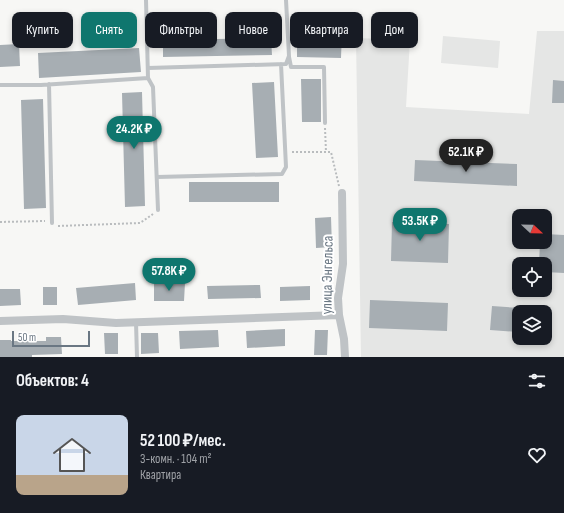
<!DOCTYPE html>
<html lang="ru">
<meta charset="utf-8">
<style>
:root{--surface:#171b24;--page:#20242c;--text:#f1f3f6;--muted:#9ea1a6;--accent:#0f766e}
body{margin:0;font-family:"Sofia Sans Condensed",sans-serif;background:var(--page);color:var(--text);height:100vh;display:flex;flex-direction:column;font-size:15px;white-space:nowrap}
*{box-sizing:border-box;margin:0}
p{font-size:13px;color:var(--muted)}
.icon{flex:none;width:22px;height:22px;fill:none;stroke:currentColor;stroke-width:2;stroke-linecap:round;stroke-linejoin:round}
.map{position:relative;height:357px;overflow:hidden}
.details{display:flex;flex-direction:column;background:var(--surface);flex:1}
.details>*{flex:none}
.guide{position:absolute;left:12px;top:12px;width:540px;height:36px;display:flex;gap:8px}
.needle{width:26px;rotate:112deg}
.buttons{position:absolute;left:512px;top:209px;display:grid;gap:8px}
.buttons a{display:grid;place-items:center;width:40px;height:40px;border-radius:8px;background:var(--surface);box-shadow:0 2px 6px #0003;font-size:20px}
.scale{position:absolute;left:12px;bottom:10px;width:78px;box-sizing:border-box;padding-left:4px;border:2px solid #6a7783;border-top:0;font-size:11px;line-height:14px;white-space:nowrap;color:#6a7783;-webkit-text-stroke:3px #fff;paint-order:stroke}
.price{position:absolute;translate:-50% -34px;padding:0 9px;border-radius:14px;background:var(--accent);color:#fff;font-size:13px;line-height:26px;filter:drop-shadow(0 1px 2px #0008)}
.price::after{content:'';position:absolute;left:50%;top:24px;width:12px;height:9px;margin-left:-6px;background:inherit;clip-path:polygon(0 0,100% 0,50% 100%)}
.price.active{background:#222;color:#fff}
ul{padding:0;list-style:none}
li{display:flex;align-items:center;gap:12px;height:100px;padding:0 16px}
li span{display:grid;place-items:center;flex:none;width:112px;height:80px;border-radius:8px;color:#555}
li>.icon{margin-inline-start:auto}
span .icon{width:48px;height:48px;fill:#fffc;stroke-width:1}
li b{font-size:17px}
h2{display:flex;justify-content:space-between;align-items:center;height:48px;padding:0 16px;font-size:17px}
.tag{padding:0 14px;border-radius:8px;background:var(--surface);box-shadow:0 2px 6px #0003;font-size:14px;line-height:36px}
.tag.active{background:var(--accent);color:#fff}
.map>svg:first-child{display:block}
.built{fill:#e5e6e5;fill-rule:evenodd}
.building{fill:#a7aeb3}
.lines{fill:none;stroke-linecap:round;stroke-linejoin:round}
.path{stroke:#b9bcbe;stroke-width:2;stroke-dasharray:2 2;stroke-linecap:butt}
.lane{stroke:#bfc3c6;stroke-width:4}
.street{stroke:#bfc3c6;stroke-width:8}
.labels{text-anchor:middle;stroke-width:4;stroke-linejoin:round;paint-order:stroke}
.street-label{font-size:15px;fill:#6a7783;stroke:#fff}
</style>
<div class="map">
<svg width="564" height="357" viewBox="0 0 564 357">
<rect width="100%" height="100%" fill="#f7f7f5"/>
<path class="built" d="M537 31H564V357H361L356 38 410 40 406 107 529 114ZM519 216H545V242H519ZM519 264H545V290H519ZM519 312H545V338H519Z
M443 36 500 41 498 68 441 63Z"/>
<path class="building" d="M297 31H342L341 58 297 57Z
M271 38 272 55 163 57V40Z
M19 44 20 66 0 67V45Z
M139 48 141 72 39 78 38 53Z
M301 79H321V122H302Z
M553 80 564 81V103H552Z
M274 82 278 157 256 158 252 83Z
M142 92 145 206 125 207 122 93Z
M43 99 46 208 24 209 21 100Z
M415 160 517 164V186L414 181Z
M189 182H279V202H189Z
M331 217 332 247 316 248 315 218Z
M392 222 449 224 448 263 391 261Z
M545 234 564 235V273L545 272V264H539L540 242H545Z
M135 283 136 300 78 305 76 288Z
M154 283H185L184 301H154Z
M260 285 261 298 208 299 207 286Z
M310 286V300L280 301V287Z
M43 287H57V305H43Z
M0 289H20L21 305 0 306Z
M370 300 448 303 447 331 369 328Z
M492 306 519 308V332L490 330Z
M285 329V346L247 348 246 331Z
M218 330 219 347 180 349 179 331Z
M315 330H328L327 355H314Z
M104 333H118V354H105Z
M141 333H158L159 353 141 354Z
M46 337H61L62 354 32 355V357H0V340H11V341H46Z"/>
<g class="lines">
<path class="path" d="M325 128 326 152
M292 152H331L339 186
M0 222 45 221
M58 226 140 223 153 214"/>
<path class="lane" d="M146 0 148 78 153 87 158 210
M289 57 291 67H324L325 123
M148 68 286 64 289 56 286 0
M49 84 52 223
M0 85H41L148 78
M157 177 282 174 286 167 281 64
M136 322 137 357"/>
<path class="street" d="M342 193 343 264 338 298 339 315 344 339 345 357
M0 321 63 319 116 323 339 315"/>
</g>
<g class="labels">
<g class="street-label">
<text transform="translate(327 275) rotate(-89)" y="5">улица Энгельса</text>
</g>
</g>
</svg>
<div class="buttons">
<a><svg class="needle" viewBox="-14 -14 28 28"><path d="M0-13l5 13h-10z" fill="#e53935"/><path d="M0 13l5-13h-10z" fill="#9ea1a6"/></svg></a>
<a><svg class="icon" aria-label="locate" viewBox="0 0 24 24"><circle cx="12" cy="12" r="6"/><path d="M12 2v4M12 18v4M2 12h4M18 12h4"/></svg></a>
<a><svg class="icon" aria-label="layers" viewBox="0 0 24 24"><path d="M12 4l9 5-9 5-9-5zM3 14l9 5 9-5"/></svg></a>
</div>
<div class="scale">50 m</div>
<b class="price" style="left:134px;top:150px">24.2K ₽</b>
<b class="price active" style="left:466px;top:173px">52.1K ₽</b>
<b class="price" style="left:420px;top:242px">53.5K ₽</b>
<b class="price" style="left:169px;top:292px">57.8K ₽</b>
<div class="guide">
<a class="tag">Купить</a>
<a class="tag active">Снять</a>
<a class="tag">Фильтры</a>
<a class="tag">Новое</a>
<a class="tag">Квартира</a>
<a class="tag">Дом</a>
</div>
</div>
<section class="details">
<h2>Объектов: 4<svg class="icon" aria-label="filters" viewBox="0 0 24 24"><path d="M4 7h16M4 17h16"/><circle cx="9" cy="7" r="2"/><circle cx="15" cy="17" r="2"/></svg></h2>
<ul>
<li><span style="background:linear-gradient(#c9d6e8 75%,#b9a48a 0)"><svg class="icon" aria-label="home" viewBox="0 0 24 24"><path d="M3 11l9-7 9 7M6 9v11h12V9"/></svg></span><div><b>52 100 ₽/мес.</b><p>3-комн. · 104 m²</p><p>Квартира</p></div><svg class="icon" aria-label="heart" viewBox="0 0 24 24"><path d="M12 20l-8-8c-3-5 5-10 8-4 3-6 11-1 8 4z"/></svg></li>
</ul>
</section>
